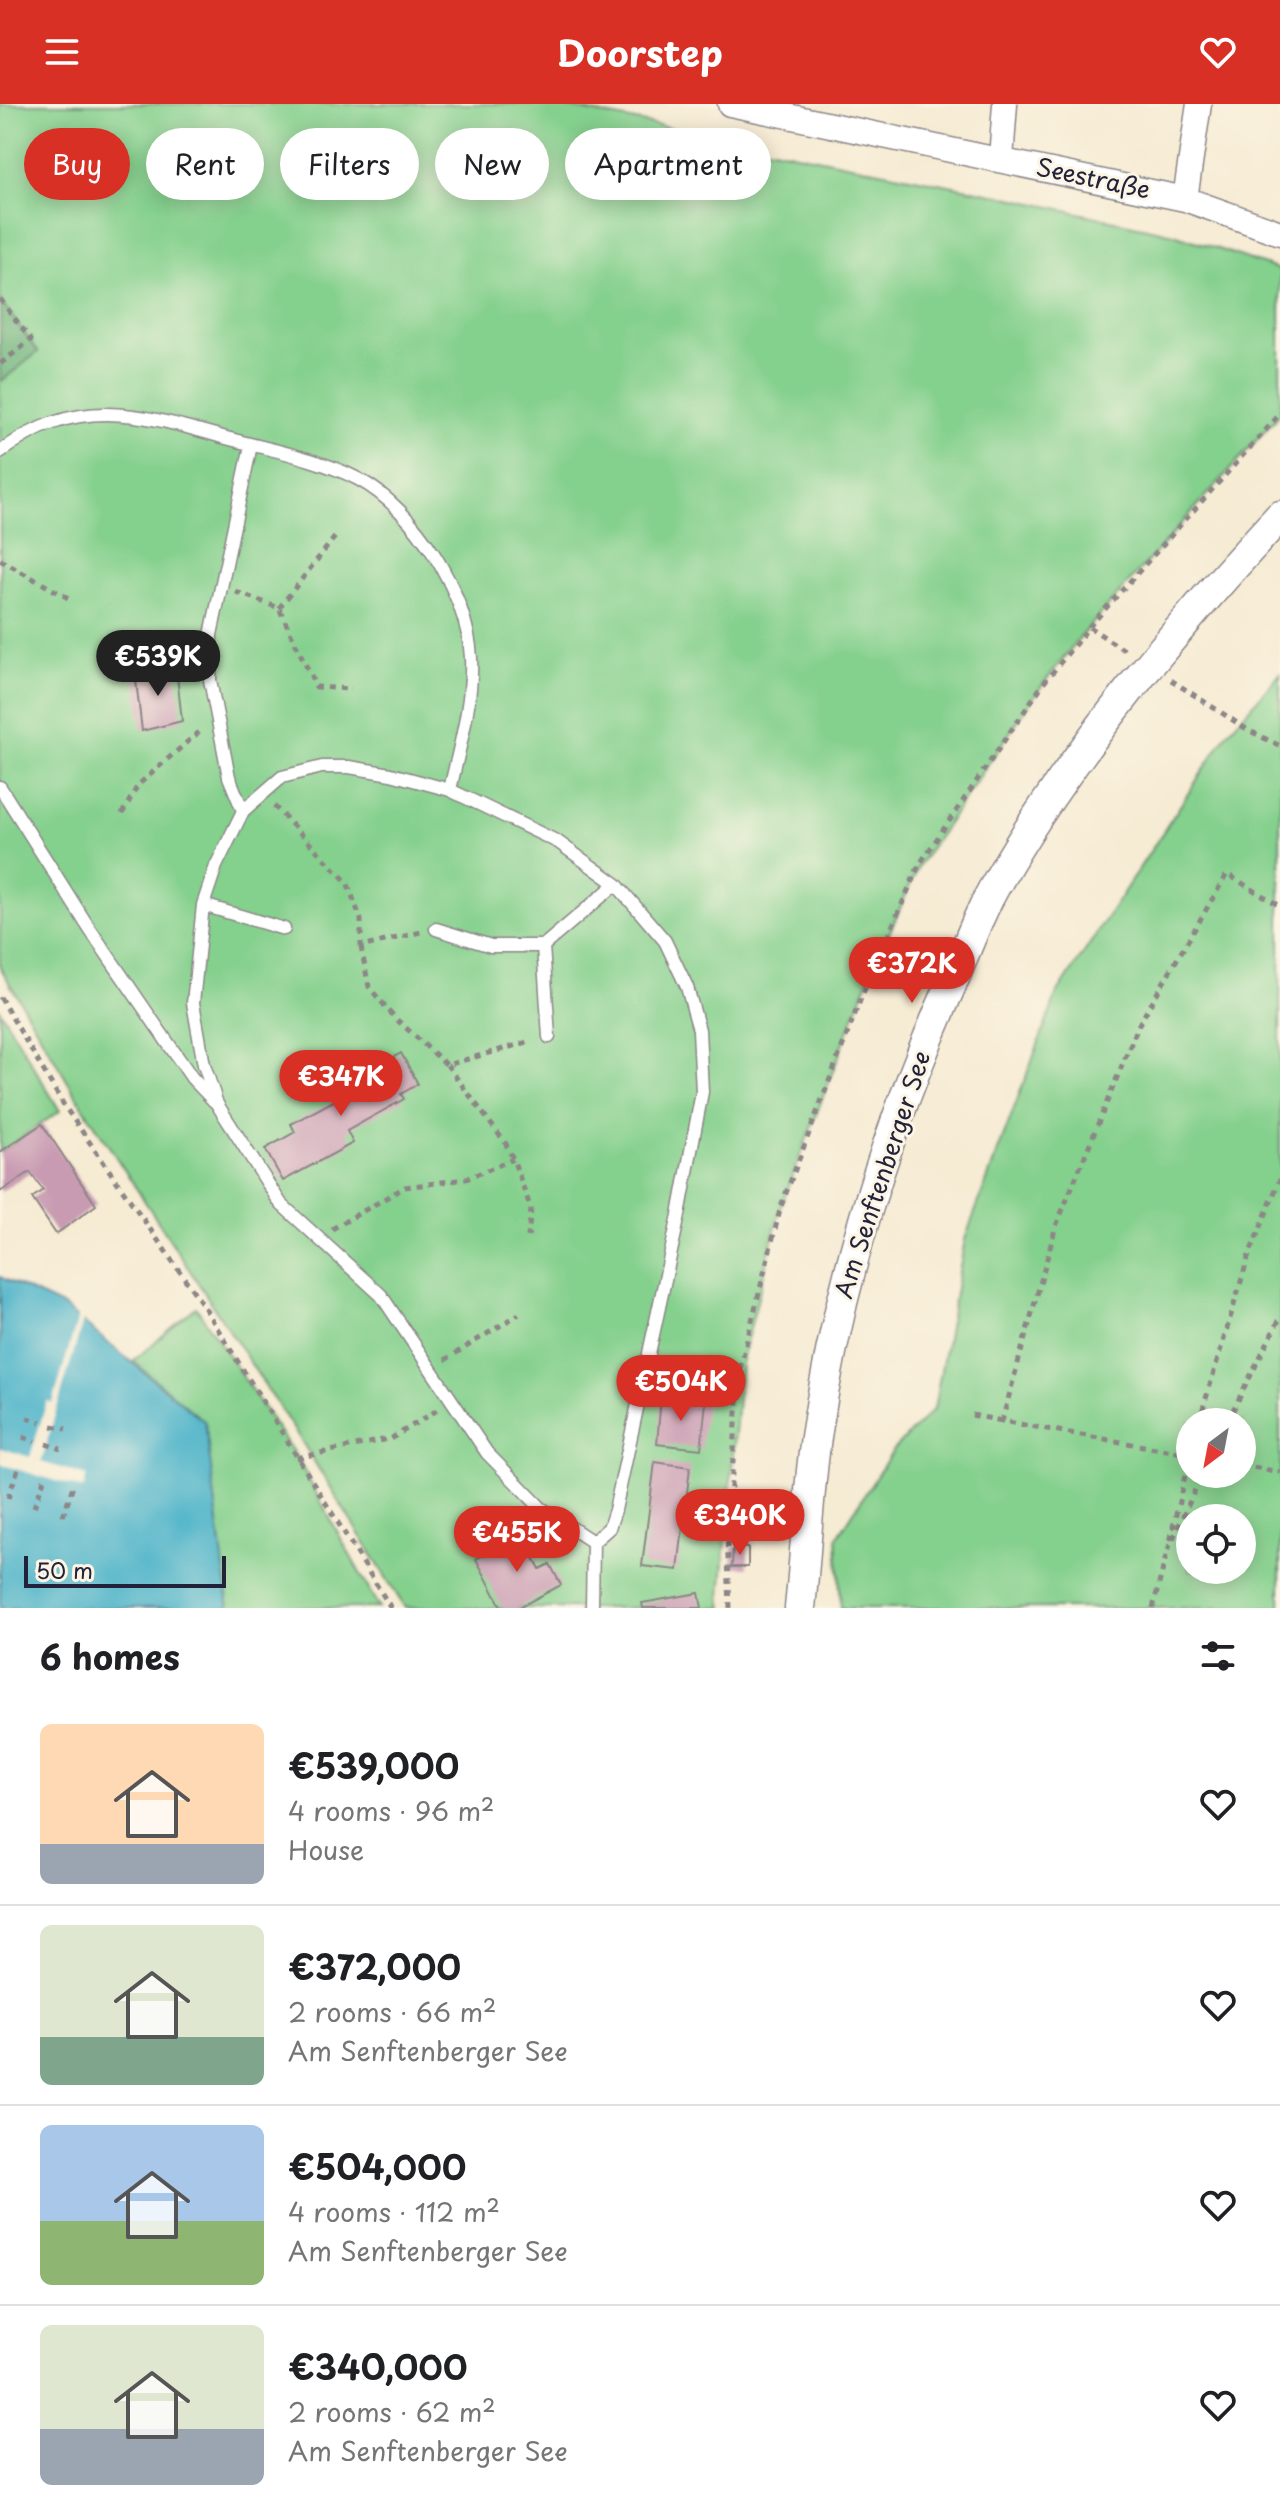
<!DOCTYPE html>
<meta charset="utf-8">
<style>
:root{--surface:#fff;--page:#f2f2f2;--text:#202124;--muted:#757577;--line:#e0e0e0;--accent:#d93025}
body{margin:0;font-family:"Playpen Sans",sans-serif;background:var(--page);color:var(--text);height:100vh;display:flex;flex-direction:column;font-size:30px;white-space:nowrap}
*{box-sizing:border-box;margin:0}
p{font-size:26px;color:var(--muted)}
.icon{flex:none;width:44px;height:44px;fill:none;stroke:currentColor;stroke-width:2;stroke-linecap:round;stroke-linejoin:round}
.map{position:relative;height:1504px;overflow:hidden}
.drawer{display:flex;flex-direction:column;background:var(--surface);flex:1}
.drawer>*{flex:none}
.hud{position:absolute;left:24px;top:24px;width:800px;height:72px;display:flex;gap:16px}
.needle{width:52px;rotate:212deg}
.buttons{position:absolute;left:1176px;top:1304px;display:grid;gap:16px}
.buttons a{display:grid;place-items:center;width:80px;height:80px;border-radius:50%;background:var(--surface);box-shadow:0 4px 20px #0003;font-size:40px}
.scale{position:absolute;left:24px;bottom:20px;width:202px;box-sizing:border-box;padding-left:8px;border:4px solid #22223b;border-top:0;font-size:22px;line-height:28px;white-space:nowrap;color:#22223b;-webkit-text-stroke:6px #fcf5e5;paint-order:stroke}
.price{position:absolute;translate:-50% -68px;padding:0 18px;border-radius:28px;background:var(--accent);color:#fff;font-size:26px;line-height:52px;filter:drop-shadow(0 2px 4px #0008)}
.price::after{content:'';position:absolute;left:50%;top:48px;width:24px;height:18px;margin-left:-12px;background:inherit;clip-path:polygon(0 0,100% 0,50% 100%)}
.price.on{background:#222;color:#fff}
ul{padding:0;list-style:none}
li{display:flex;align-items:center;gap:24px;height:200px;padding:0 40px}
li+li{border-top:2px solid var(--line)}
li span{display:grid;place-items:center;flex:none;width:224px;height:160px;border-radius:12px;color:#555}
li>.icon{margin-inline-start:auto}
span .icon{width:96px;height:96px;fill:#fffc;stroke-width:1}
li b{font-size:34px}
h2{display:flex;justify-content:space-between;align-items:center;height:96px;padding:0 40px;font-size:34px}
.tag{padding:0 28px;border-radius:36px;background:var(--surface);box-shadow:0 4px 20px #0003;font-size:28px;line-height:72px}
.tag.on{background:var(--accent);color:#fff}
header{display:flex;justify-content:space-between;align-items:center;height:104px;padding:0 40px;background:var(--accent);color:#fff;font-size:36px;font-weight:700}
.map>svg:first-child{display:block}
.green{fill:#84d08d;stroke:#537964;stroke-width:2;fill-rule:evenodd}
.forest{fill:#6bb278;stroke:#466a5a;stroke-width:2}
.water{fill:#4bb3c9;stroke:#366a82;stroke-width:2}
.pier{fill:#f6ebd3}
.building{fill:#c99bb2}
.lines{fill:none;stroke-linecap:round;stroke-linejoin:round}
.service-casing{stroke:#8c8687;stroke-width:15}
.minor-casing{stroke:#8c8687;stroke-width:27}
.tertiary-casing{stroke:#8c8687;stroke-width:33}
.path{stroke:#8c8687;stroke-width:5;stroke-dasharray:6 6;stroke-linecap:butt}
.service{stroke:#fff;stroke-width:12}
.minor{stroke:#fff;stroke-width:24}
.tertiary{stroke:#fff;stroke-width:30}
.labels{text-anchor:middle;stroke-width:6;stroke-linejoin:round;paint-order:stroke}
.street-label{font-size:24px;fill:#22223b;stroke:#fcf5e5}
</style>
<header><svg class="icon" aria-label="menu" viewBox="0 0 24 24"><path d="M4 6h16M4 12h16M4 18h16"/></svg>Doorstep<svg class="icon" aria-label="heart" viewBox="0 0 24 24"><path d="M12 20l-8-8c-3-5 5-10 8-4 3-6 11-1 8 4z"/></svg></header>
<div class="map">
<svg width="1280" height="1504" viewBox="0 0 1280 1504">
<rect width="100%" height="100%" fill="#fcf5e5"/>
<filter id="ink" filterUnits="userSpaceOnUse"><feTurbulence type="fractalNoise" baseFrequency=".0125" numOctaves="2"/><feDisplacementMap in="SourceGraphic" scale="16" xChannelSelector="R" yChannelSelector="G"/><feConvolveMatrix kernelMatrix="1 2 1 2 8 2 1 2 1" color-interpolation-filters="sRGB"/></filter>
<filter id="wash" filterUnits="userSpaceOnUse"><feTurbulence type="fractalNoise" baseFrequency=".006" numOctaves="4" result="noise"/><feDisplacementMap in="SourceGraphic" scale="32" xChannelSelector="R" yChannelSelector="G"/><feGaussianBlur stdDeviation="1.8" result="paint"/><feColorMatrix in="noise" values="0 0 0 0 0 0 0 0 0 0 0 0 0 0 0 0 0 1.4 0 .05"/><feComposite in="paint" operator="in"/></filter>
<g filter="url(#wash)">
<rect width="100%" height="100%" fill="#f6ebd3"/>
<path class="green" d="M0 0H552L993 90 1174 130 1280 166V310L1089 523 1043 580 919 761 863 889 781 1102 741 1260 721 1492 723 1504H405L302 1338 78 995 0 863V278L38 248 0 196Z
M1280 570V1504H841L837 1434 894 1345 934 1305 965 1135 1057 890 1229 627ZM1190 1318H1242V1370H1190ZM1190 1414H1242V1466H1190Z
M0 906 60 1007 0 1048Z
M196 1203 297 1354 379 1504H229L205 1318 133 1257Z"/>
<path class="forest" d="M0 196 38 248 0 278Z"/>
<path class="water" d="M0 1173 64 1203 205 1318 229 1504H0Z"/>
<path class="pier" d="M79 1210 84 1213 41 1358 87 1372 83 1385 0 1360V1344L30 1353 47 1297 53 1299Z"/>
<g id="blocks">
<path class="building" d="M176 563 182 617 142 627 135 568Z
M401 949 418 980 401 990 404 995 347 1027 353 1039 283 1077 265 1045 295 1028 291 1020 354 986 349 977Z
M42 1020 96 1101 56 1130 32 1094 43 1086 30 1068 0 1088V1048Z
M661 1293 706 1298 701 1345 657 1340Z
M655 1358 690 1363 678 1466 642 1462Z
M522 1431 540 1465 550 1460 561 1481 518 1504H502L476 1455Z
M733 1443 748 1444V1463H732Z
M699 1489 702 1504H643L642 1499Z"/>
</g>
</g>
<g filter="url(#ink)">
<use href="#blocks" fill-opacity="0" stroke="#8c8687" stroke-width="2"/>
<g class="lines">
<g class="service-casing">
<path id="service" d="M0 348C76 292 134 308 219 332 265 345 316 353 358 375 415 405 468 490 471 554 473 598 459 644 450 686
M0 683 89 824 192 974 214 997
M243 707 229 673 210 576 211 531 251 341
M203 801 284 825
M436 825 491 842H543
M549 933 543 842 616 780
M592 1504 593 1438 609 1424 615 1406 679 1111 702 988 699 926 687 883 665 837 616 780 558 738 450 686 391 670 349 663H322L282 673 243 707 216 762 203 801 193 899 204 961 217 1000 281 1100 381 1191 487 1349 541 1404 593 1438"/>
</g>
<g class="minor-casing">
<path id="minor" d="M730 0 1185 95 1280 129
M1001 55 1005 0
M1185 95 1199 0"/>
</g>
<g class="tertiary-casing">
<path id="tertiary" d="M800 1504C806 1447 808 1389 816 1333 839 1177 887 1025 951 881 966 846 979 808 999 775 1073 646 1179 521 1280 412"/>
</g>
<path class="path" d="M0 195 31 236 0 260
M0 456 70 495
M236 488 279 504 316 583 351 585
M279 504 335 433
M1089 523 1126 547
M1171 576 1248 626 1280 642
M274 702 347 778 361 816V843L421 828
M122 710 138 681 201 626
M361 843 369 883 396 915 447 961 531 937
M0 893 65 1003 201 1198 391 1504
M447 961 506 1040 513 1055 531 1105 528 1133
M332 1125 405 1083 466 1075 513 1055
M445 1256 519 1210
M972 1311 1002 1317
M27 1314 41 1318
M1199 1318 1248 1154 1280 1075
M1227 1318 1280 1214
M52 1322 66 1325
M23 1333 35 1338
M46 1340 61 1345
M1190 1347 1189 1350 1002 1317 1056 1122 1139 920 1227 770 1280 802
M297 1354 392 1334 439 1305
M1242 1361 1280 1368
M8 1394 18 1365
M34 1403 45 1373
M63 1412 73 1382
M1170 1436 1190 1350
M730 1504 727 1430 741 1260 781 1102 863 889 919 761 1043 580 1089 523 1280 310
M1153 1504 1167 1448 1202 1370"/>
<use href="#service" class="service"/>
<use href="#minor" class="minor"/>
<use href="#tertiary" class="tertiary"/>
</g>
</g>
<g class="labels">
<g class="street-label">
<text transform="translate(1093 75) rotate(12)" y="8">Seestraße</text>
<text transform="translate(883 1071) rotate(-72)" y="8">Am Senftenberger See</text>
</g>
</g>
</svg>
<div class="buttons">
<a><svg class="needle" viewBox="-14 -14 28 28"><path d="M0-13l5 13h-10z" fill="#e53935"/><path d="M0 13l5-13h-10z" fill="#757577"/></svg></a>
<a><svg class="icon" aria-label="locate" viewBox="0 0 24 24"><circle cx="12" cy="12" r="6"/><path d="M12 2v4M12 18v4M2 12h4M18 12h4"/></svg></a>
</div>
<div class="scale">50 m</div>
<b class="price on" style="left:158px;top:594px">€539K</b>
<b class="price" style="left:912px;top:901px">€372K</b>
<b class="price" style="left:341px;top:1014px">€347K</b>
<b class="price" style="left:681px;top:1319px">€504K</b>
<b class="price" style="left:740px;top:1453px">€340K</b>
<b class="price" style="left:517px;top:1470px">€455K</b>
<div class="hud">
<a class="tag on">Buy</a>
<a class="tag">Rent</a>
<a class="tag">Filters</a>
<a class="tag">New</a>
<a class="tag">Apartment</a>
</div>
</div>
<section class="drawer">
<h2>6 homes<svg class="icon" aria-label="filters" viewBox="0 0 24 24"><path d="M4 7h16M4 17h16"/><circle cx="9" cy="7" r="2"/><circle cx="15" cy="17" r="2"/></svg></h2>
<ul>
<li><span style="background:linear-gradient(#ffd9b3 75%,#9aa5b1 0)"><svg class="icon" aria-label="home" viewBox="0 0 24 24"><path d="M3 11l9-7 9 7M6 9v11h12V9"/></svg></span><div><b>€539,000</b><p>4 rooms · 96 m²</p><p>House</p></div><svg class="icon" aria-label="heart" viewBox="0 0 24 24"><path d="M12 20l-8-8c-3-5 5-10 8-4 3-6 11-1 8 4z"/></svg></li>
<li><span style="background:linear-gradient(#dfe7d0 70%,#7fa58c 0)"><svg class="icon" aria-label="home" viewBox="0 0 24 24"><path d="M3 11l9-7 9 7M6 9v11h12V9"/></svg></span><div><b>€372,000</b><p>2 rooms · 66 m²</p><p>Am Senftenberger See</p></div><svg class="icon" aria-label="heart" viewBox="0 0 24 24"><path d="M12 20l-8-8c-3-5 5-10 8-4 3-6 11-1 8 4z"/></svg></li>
<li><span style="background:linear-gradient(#a9c7e8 60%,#8fb573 0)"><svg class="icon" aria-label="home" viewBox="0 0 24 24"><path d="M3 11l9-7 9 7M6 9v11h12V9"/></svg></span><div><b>€504,000</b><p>4 rooms · 112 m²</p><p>Am Senftenberger See</p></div><svg class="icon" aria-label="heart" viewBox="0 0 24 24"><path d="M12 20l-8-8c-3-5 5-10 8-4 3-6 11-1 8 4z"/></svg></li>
<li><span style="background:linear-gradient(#dfe7d0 65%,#9aa5b1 0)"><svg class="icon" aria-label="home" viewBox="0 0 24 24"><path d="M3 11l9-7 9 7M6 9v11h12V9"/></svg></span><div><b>€340,000</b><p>2 rooms · 62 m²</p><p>Am Senftenberger See</p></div><svg class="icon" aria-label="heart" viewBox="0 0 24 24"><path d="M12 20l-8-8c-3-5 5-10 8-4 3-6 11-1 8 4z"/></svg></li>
</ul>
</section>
